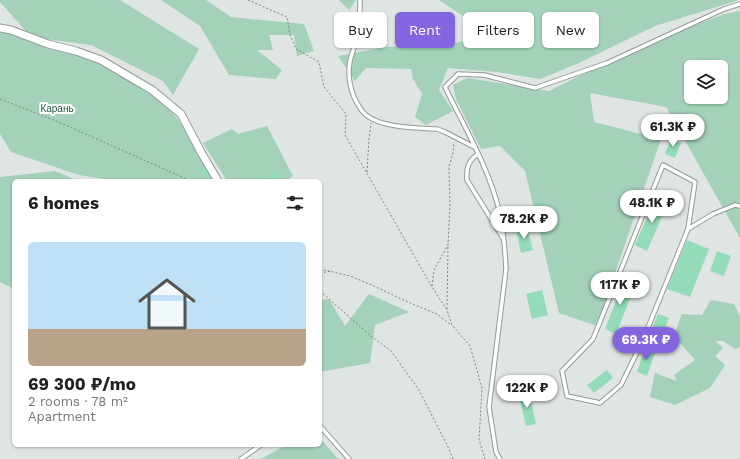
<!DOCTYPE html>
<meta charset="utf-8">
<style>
:root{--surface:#fff;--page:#f2f2f2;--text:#202124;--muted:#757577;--accent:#8465e0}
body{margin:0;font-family:"Work Sans",sans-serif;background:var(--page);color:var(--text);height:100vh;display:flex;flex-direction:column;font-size:15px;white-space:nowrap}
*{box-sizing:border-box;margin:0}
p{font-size:13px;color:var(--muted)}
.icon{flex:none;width:22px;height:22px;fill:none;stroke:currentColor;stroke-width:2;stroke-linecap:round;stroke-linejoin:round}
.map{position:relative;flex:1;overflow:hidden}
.drawer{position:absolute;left:12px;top:179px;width:310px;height:268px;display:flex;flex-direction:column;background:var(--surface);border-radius:6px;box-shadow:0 1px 3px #0004}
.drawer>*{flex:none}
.banner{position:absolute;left:334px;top:12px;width:346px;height:36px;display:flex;gap:8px}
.controls{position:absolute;left:684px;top:60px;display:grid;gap:8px}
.controls a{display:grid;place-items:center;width:44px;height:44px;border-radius:6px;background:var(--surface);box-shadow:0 1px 3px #0004;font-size:20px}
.price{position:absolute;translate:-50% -34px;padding:0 9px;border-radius:14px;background:#fff;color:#222;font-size:13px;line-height:26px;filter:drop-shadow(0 1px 2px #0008)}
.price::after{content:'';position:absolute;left:50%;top:24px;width:12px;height:9px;margin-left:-6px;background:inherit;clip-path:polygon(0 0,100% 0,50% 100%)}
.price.current{background:var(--accent);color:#fff}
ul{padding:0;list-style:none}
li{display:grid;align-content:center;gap:8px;height:212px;padding:0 16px}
li span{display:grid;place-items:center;height:124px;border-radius:6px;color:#555}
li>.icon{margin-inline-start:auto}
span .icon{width:72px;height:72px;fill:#fffc;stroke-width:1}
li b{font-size:17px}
h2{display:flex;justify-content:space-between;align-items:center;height:48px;padding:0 16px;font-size:17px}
.tag{padding:0 14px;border-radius:6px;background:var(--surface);box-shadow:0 1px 3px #0004;font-size:14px;line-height:36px}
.tag.current{background:var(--accent);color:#fff}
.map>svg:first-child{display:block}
.green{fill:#a3d1ba;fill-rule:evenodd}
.building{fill:#94dcb9}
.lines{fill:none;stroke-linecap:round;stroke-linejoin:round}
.lane-casing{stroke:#949996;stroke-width:5.5}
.street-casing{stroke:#949996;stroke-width:9}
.path{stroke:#808482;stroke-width:1;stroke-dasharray:2 2;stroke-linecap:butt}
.lane{stroke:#fff;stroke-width:3.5}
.street{stroke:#fff;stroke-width:7}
.labels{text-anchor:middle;stroke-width:4;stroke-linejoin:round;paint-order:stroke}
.park-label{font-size:10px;fill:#225941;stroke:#fff}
</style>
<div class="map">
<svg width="740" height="459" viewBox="0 0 740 459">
<rect width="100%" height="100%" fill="#dfe5e2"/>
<path class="green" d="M0 0H120L199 49 173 95 163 81 91 45 31 37 0 2Z
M161 0H206L231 17 304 24 314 51 297 56 294 35H269L273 50H257L282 70 276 79 229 75 200 26Z
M339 0H356L349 10Z
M439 0H739L655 26 579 63 540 79 497 72 448 68 439 90 453 111 426 125 415 117 422 94 413 79 411 69 366 68 355 81 338 56 386 47 451 44 490 34Z
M740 11V238L666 107 590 93 594 122 661 139 597 326 559 313 525 171 500 146 481 149 456 99 453 85 467 78 549 91 650 41 725 14ZM691 67H721V97H691Z
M0 30 71 51 103 65 165 104 195 140 213 179 209 181H115L79 175 11 152 0 134Z
M267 126 293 176 286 181H227L203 143 232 129 238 134Z
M55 171 79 181H14V289L0 282V177Z
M369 294 409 312 375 325 370 363 320 372V300L329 299 345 326Z
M711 300 734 304 740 316V347L735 349 723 341H715L723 348 715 356 725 365 710 388 675 405 650 397 655 373 677 381 674 375 695 360 674 336 682 314 702 315Z
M320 438 338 459H261L286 445H320Z"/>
<path class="building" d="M671 139 681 143 675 158 665 154Z
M204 166 208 173 202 176 199 169Z
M277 172 281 178 276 181H263Z
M656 197 668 203 647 251 635 245Z
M527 227 533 250 521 253 516 229Z
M687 240 709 249 690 297 667 289Z
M717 251 731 256 724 276 710 271Z
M625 279 636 284 616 334 605 329Z
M542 290 548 315 532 319 526 294Z
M658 314 669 318 664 331 653 326Z
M646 346 656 350 647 376 637 372Z
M607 370 613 378 594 393 587 385Z
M526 391 529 401 531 400 536 424 526 426 518 393Z"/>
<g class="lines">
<g class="lane-casing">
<path id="lane" d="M360 0C360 11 360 23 358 34 356 43 352 52 350 61 348 73 349 85 354 97 357 103 360 110 366 115 382 128 417 128 437 129L445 132 474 147
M478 154C468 161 466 168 467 180L503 238
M688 229 695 182 663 165 593 339 562 371 567 396 600 403 621 385 643 340 688 229 713 214 735 205 740 206
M320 426 349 459
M241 459 261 445
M500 459 496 452 489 407 506 269C505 251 504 232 500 214 490 170 465 128 445 87L458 74 484 75 535 88 607 63 724 9 740 4"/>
</g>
<g class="street-casing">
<path id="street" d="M0 28 11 30 48 44 76 51 101 60 152 90 181 114 202 154 218 181"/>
</g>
<path class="path" d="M248 0 287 17 290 35 296 49 319 62 324 87 346 114 345 135 432 287 447 310 452 325 470 346 482 388 479 440 485 459
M0 99 61 123 191 181
M367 172 369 139 371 123
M320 269 350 276 374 286 410 303 437 314 451 325
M320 273 332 271
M432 286 434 270 448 245 450 205 449 167 453 153 454 142
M320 291 372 337 391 351 419 390 449 449 453 459
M447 309 448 246"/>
<use href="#lane" class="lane"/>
<use href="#street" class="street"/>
</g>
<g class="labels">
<g class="park-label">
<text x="57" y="112">Карань</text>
</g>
</g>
</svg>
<div class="controls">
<a><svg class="icon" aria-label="layers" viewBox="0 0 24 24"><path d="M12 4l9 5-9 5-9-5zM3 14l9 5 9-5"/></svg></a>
</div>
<b class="price" style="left:673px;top:148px">61.3K ₽</b>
<b class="price" style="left:652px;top:224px">48.1K ₽</b>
<b class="price" style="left:524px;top:240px">78.2K ₽</b>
<b class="price" style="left:620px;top:306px">117K ₽</b>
<b class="price current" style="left:646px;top:361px">69.3K ₽</b>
<b class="price" style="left:527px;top:409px">122K ₽</b>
<div class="banner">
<a class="tag">Buy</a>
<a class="tag current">Rent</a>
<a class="tag">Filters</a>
<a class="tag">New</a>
</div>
<section class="drawer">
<h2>6 homes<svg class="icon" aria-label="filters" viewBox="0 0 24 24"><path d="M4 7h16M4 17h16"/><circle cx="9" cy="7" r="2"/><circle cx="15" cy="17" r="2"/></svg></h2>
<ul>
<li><span style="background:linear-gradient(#bfe0f5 70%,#b9a48a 0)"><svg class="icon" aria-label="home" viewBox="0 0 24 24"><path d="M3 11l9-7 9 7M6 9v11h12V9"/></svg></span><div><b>69 300 ₽/mo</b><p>2 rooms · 78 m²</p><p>Apartment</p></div></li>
</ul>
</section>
</div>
